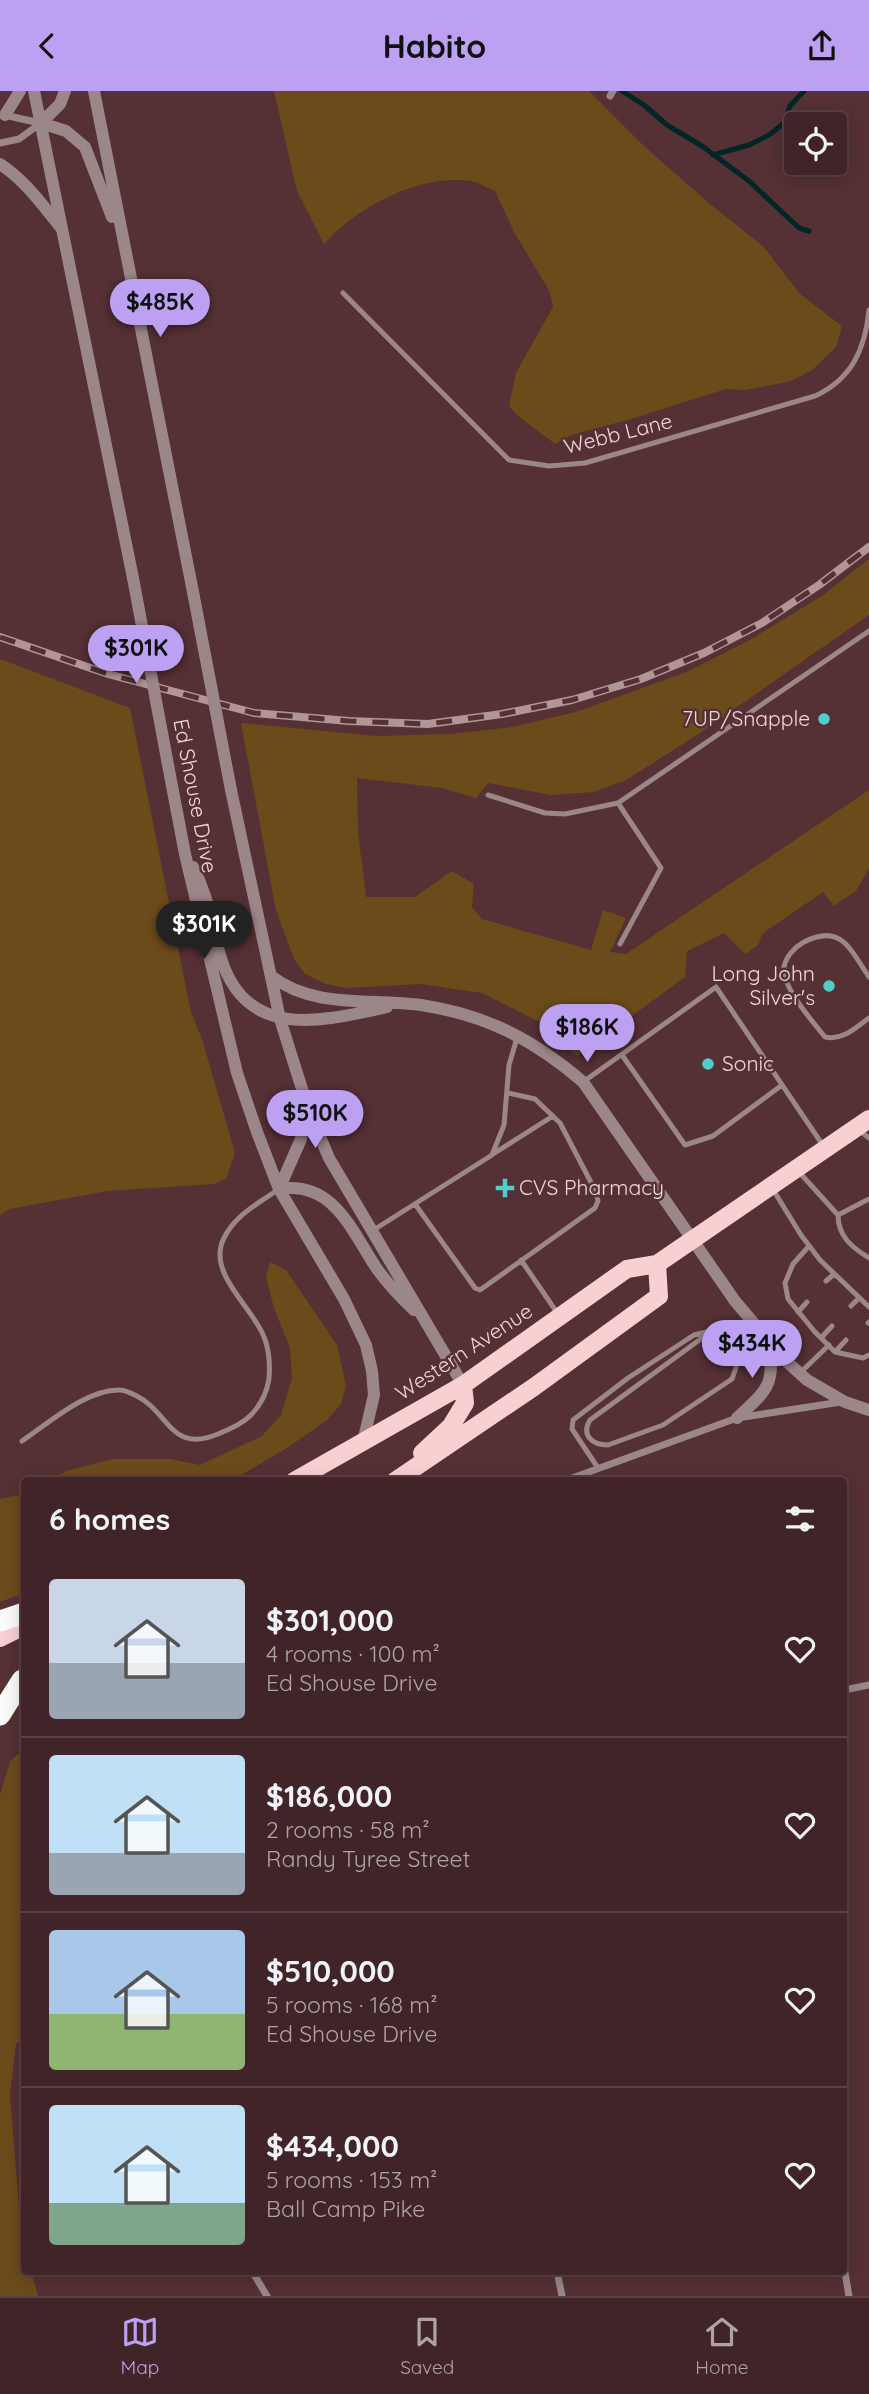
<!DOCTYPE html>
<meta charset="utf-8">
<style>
:root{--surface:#402427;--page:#4b3033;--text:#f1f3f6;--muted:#aea4a7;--line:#594144;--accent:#bca0f2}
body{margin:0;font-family:Quicksand,sans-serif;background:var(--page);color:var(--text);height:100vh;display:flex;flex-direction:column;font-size:26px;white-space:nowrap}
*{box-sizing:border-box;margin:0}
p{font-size:23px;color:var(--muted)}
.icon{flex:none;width:38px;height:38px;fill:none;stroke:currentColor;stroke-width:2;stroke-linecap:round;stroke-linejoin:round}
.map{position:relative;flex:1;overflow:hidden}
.drawer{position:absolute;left:21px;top:1386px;width:826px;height:798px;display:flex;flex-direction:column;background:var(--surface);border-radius:7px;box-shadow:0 4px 18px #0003,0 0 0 2px var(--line)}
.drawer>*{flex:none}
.controls{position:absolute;left:784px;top:21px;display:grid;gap:14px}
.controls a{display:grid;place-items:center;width:63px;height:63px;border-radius:7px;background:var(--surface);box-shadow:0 4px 18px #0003,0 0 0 2px var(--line);font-size:35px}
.price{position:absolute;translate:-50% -60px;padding:0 16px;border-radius:24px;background:var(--accent);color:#111;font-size:23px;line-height:46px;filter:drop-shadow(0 2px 4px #0008)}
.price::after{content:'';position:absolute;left:50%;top:42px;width:21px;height:16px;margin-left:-10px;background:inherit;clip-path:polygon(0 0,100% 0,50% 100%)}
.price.selected{background:#222;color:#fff}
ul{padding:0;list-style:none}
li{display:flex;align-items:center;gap:21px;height:175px;padding:0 28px}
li+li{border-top:2px solid var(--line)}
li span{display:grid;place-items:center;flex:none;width:196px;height:140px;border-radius:7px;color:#555}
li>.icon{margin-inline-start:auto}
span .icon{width:84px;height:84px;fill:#fffc;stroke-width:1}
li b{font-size:30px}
h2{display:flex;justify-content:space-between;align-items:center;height:84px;padding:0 28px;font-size:30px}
header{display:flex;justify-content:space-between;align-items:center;height:91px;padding:0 28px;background:var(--accent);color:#111;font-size:32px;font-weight:700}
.dock{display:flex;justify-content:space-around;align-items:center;height:98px;border-top:2px solid var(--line);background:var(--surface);font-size:19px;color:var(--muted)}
.dock a{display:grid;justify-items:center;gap:4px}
.dock .selected{color:var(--accent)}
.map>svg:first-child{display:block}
.green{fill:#6c4b1b}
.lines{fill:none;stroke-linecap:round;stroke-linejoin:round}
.stream{stroke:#002626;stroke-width:5}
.service{stroke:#9b8688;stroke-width:5}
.minor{stroke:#9b8688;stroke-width:7}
.tertiary{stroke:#9b8688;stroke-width:12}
.primary{stroke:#f8d0d2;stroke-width:18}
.motorway{stroke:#fafafa;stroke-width:21}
.rail-casing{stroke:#b29597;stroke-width:8}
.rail{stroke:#553034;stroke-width:5;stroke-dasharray:16;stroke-linecap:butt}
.tertiary-bridge{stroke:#9b8688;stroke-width:12}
.poi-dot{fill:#53cdcb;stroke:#553034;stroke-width:2.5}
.labels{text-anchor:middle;stroke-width:5;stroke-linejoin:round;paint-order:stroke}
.street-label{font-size:21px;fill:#efd7d8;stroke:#553034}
.poi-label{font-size:21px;fill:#efd7d8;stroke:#553034;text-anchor:end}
</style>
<header><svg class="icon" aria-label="back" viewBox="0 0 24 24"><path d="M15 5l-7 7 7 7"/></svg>Habito<svg class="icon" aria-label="share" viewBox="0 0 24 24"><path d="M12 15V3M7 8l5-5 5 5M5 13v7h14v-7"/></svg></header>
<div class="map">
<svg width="869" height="2205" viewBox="0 0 869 2205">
<rect width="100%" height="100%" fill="#553034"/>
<path class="green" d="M274 0H589L644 55 711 114 763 155 800 203 842 235 836 256 811 280 788 291 745 299 726 298 631 328 571 344 555 353 518 325 509 315 516 282 553 216 550 201 514 141 495 100C487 97 478 91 470 90 419 83 357 116 324 153L297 100Z
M869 468V524L691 648 626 689 594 701 551 704 488 692 476 707 442 697 357 687 358 742 366 806H415L452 780 474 793 472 816 482 828 591 859 603 819 626 827 610 861 626 863 869 699V777L856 800 834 815 823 801 763 842 758 854 745 863 724 842 687 860 685 886 577 965 540 931 482 902 421 893 346 897 326 893 305 883 294 868 276 819 241 632 376 645 450 643 512 636 576 621 689 580 750 549 823 504Z
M0 568 130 617 191 922 202 948 235 1062 226 1088 214 1093 107 1100 10 1118 0 1124Z
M270 1171 286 1179 337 1254 346 1295 341 1313 327 1329 290 1355 233 1389H49L66 1380 114 1368H170L200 1374 262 1345 281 1324 292 1287 290 1257 274 1217 266 1186Z
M24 1403V1502L0 1511V1408Z
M24 1657V1948L16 1953 10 2004 24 2180 31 2181 38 2205H0V1704L10 1671Z"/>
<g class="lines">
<path class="stream" d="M622 0 644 14 667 34 702 55 749 90 799 137 809 140
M713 64 749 54 769 44 784 32 790 15 804 0"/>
<path class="service" d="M343 202 509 369 549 375 585 372 815 305C852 288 865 258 869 219
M488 704 545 722 565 723 618 712 661 777 620 853
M618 712 869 540
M869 886C850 858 841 832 804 851 795 856 786 865 784 876 781 895 813 931 825 946 842 950 855 937 869 927
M622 964 685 1054 713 1045 782 994
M583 991 716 896 824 1056
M859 1039 869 1047
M493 1063 553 1025
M799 1081 838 1124C838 1146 853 1157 869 1167
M772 1097 801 1144 820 1169 869 1216
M415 1113 475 1197 480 1199 595 1117 598 1110 596 1101 560 1032 535 1008 508 1002
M838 1124 869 1108
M372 1140 492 1064 504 1034 509 974 517 947
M809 1155 793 1173 785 1192 788 1208 815 1241 835 1261 863 1267 869 1264
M521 1169 558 1223
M826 1190 834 1183
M851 1215 859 1207
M798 1221 807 1211
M868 1232 869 1231
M713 1239 590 1329C581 1344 592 1354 608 1354L663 1334 732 1288 752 1230
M821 1247 832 1235
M835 1261 846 1249
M801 1281 829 1254
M22 1350C50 1331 87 1298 120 1299 125 1299 130 1302 135 1304 170 1321 170 1363 218 1343 228 1339 242 1333 250 1325 260 1315 267 1301 269 1288 270 1274 270 1260 264 1246 253 1216 206 1182 224 1147 235 1124 259 1112 279 1098
M598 1377 572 1338 573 1329 628 1287 694 1244 752 1230"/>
<path class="minor" d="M610 5 613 0
M4 24 40 32
M0 52 19 48 41 32
M564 1390 737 1327 841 1311
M844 1599 869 1594
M844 2176 849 2205
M252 2180 267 2205
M557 2180 562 2205"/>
<path class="tertiary" d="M34 0 133 487
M94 0 193 501
M5 24 20 0
M41 32 66 40 85 56 112 126
M41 32 60 13 65 0
M0 73C26 90 43 115 62 138
M172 695 185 763 237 982 257 1041 279 1098 344 1208 366 1254 372 1280 374 1304 363 1351
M231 699 280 928 308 1017 329 1067 463 1294
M193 776C209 806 211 832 220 864 245 950 320 931 387 916
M271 885C314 918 370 907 421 914 486 924 533 948 583 991L735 1210 785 1269 807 1289 845 1311 869 1319
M279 1098C334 1089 352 1141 377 1178 388 1193 400 1206 414 1219
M279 1098 301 1048 304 1012
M737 1327C768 1298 775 1295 769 1251"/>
<path class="primary" d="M422 1362 451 1335 465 1312 463 1294
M294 1390 463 1294 627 1178 657 1173 869 1028
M395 1390 534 1296 659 1205 657 1173
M0 1547 24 1535"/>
<path class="motorway" d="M0 1530 24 1522
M0 1624 22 1589"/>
<g class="rail-casing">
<path id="rail" d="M0 546 108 583 254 622 349 630 428 633 502 623 572 609 641 588 704 562 762 532 819 494 869 456"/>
</g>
<use href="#rail" class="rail"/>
<path class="tertiary-bridge" d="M133 487 172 695
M193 501 231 699"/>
</g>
<g class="poi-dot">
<circle cx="824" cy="628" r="7"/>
<circle cx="829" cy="895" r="7"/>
<circle cx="708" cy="973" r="7"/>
<path d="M501.5 1086.5h7v7h7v7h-7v7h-7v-7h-7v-7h7z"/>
</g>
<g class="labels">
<g class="street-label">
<text transform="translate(618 343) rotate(-14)" y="7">Webb Lane</text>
<text transform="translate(195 705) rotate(79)" y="7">Ed Shouse Drive</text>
<text transform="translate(464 1261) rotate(-33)" y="7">Western Avenue</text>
</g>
<g class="poi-label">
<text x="810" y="635">7UP/Snapple</text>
<text x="815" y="890">Long John<tspan x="815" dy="24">Silver's</tspan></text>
<text x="722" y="980" text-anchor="start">Sonic</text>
<text x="519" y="1104" text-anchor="start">CVS Pharmacy</text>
</g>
</g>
</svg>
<div class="controls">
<a><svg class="icon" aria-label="locate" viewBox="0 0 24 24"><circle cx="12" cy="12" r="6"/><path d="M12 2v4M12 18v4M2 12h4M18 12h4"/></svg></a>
</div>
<b class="price" style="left:160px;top:248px">$485K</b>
<b class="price" style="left:136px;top:594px">$301K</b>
<b class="price selected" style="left:204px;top:870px">$301K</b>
<b class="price" style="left:587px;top:973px">$186K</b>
<b class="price" style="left:315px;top:1059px">$510K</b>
<b class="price" style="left:752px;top:1289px">$434K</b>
<section class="drawer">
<h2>6 homes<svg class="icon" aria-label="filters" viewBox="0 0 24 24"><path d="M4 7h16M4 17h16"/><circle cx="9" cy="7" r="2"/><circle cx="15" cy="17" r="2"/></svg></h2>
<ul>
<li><span style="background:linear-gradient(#c9d6e8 60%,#9aa5b1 0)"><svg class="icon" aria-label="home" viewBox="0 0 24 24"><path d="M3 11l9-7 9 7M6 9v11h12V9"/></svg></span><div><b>$301,000</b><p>4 rooms · 100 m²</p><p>Ed Shouse Drive</p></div><svg class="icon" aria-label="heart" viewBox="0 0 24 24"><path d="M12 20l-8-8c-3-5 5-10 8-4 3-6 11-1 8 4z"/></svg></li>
<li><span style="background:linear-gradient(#bfe0f5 70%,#9aa5b1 0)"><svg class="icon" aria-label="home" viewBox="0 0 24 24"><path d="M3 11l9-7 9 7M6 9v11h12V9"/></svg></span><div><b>$186,000</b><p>2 rooms · 58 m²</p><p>Randy Tyree Street</p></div><svg class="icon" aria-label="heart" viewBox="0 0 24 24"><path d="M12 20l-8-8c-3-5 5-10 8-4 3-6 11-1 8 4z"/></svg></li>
<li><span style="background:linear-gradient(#a9c7e8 60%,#8fb573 0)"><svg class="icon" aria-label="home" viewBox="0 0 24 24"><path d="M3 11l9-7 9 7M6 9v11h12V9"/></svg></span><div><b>$510,000</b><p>5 rooms · 168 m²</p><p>Ed Shouse Drive</p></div><svg class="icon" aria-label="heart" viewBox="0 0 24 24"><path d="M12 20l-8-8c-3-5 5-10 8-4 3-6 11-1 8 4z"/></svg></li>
<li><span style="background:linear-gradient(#bfe0f5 70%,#7fa58c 0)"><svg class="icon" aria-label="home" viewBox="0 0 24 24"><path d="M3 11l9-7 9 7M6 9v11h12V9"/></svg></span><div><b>$434,000</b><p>5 rooms · 153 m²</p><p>Ball Camp Pike</p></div><svg class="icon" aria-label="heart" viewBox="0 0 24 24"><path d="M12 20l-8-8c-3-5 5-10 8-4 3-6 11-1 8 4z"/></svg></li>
</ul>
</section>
</div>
<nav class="dock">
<a class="selected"><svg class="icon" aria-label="map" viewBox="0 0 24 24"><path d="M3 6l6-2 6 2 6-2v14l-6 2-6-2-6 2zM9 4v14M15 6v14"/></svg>Map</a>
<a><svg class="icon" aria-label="saved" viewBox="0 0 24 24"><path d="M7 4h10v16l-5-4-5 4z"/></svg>Saved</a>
<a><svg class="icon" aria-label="home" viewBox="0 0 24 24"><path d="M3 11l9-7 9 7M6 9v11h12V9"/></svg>Home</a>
</nav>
